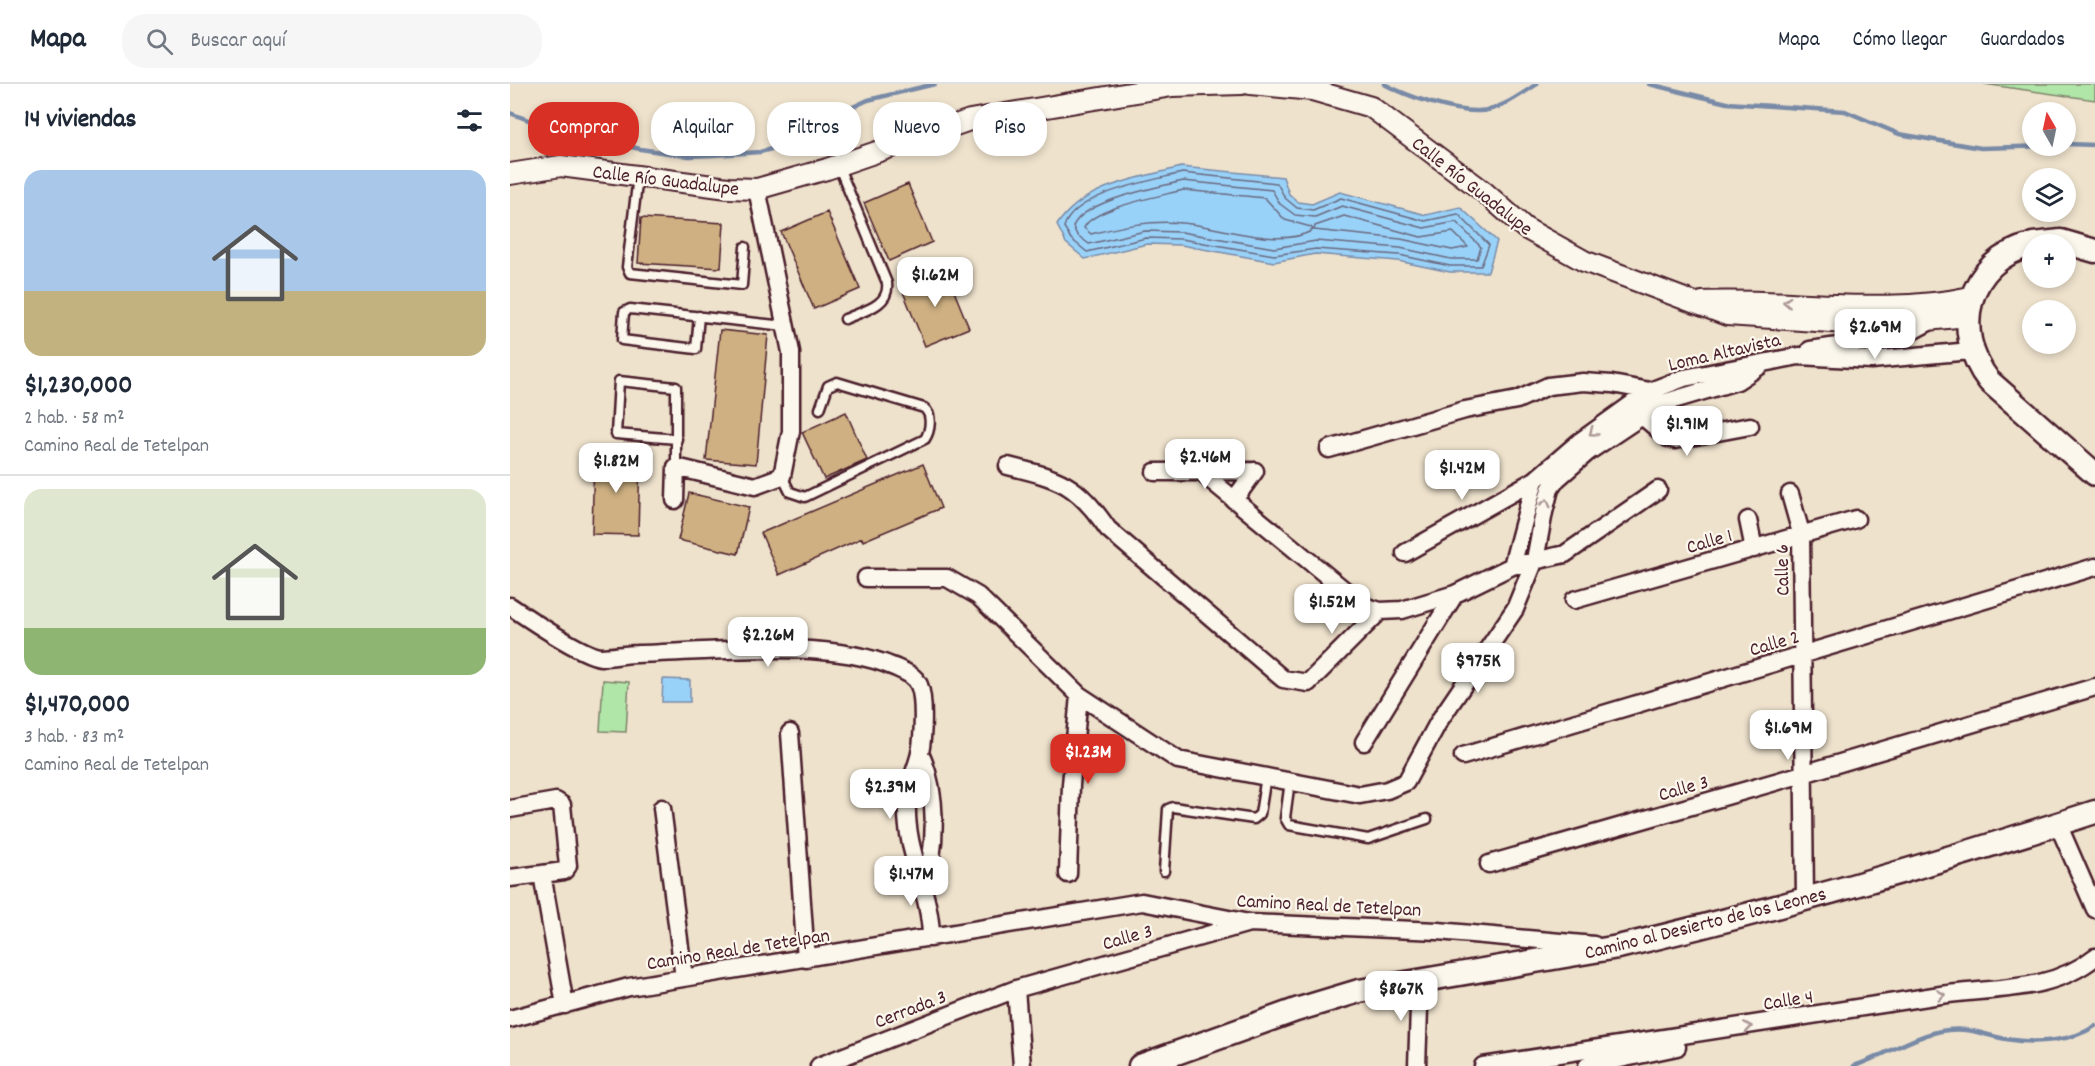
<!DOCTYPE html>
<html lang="es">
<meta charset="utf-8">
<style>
:root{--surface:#fff;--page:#f6f6f7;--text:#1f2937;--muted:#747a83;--line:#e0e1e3;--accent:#d93025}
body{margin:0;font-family:Dekko,sans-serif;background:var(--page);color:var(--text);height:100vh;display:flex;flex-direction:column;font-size:22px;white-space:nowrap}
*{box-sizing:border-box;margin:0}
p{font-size:20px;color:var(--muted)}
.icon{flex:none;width:33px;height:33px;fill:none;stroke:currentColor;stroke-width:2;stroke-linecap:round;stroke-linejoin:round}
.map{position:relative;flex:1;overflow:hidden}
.sheet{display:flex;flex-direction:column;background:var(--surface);width:510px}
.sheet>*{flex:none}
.top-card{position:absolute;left:18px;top:18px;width:570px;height:54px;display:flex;gap:12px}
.needle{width:39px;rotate:351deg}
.controls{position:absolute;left:1512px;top:18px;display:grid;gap:12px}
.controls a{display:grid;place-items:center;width:54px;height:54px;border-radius:50%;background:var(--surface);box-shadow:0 3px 9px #0003;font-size:30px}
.price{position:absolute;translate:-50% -51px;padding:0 14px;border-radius:12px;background:#fff;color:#222;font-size:20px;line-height:39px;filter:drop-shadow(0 2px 3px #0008)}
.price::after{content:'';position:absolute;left:50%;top:36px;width:18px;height:14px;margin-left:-9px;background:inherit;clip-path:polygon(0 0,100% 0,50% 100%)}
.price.current{background:var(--accent);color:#fff}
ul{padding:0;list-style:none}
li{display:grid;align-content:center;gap:12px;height:318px;padding:0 24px}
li+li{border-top:2px solid var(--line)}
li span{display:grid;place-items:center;height:186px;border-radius:18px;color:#555}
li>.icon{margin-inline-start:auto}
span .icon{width:108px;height:108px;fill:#fffc;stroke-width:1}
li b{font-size:26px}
h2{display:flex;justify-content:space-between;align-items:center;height:72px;padding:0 24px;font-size:26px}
.tag{padding:0 21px;border-radius:24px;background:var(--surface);box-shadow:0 3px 9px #0003;font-size:21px;line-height:54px}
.tag.current{background:var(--accent);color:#fff}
header{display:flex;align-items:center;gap:36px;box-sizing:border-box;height:84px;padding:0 30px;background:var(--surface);border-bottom:2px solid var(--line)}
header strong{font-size:28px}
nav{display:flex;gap:33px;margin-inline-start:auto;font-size:21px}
.search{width:420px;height:54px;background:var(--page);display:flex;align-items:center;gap:15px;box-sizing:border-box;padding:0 21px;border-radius:24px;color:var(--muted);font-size:22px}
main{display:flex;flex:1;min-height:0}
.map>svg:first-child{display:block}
.green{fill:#b0e6a8;stroke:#7d826a;stroke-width:1.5}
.water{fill:#99d2f9;stroke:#798aa7;stroke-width:1.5}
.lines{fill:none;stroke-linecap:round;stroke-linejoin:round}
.shore{stroke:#6a677d;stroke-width:1.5}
.stream{stroke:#798aa7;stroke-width:4.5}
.building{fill:#ceb082;stroke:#4a1f2b;stroke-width:1.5}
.service-casing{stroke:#4a1f2b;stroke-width:13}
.minor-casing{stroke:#4a1f2b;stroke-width:21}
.tertiary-casing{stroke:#4a1f2b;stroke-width:24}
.secondary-casing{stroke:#4a1f2b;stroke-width:27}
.service{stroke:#fbf7ec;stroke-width:8}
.minor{stroke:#fbf7ec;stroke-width:16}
.tertiary{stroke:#fbf7ec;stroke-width:20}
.secondary{stroke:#fbf7ec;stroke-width:22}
.oneway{stroke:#ab9695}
.labels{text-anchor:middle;stroke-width:4.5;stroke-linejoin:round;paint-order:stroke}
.street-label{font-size:20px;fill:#4a1f2b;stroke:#fbf7ec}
</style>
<header>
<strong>Mapa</strong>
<div class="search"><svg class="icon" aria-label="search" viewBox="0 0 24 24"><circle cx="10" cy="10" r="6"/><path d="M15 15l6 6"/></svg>Buscar aquí</div>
<nav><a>Mapa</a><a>Cómo llegar</a><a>Guardados</a></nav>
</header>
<main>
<section class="sheet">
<h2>14 viviendas<svg class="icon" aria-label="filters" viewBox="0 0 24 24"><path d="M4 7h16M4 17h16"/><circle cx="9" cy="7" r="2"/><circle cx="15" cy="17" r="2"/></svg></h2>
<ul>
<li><span style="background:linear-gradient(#a9c7e8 65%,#c2b280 0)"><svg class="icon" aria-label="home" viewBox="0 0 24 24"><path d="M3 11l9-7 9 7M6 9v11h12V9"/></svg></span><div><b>$1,230,000</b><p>2 hab. · 58 m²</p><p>Camino Real de Tetelpan</p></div></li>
<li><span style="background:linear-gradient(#dfe7d0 75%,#8fb573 0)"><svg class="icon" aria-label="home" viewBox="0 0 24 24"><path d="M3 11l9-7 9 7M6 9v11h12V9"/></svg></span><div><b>$1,470,000</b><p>3 hab. · 83 m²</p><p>Camino Real de Tetelpan</p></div></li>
</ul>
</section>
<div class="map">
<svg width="1585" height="982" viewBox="0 0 1585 982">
<rect width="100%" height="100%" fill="#eee2cc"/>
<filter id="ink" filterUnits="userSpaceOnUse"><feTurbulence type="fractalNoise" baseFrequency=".0167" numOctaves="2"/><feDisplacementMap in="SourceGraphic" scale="12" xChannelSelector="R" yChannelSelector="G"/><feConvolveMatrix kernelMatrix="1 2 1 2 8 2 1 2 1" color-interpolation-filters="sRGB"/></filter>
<g filter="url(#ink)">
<path class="green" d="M1474 0H1585V16Z
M93 596 119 598 116 648 90 647Z"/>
<path class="water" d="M671 83 773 93 779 110 788 118 802 120 830 108 916 131 950 123 987 157 978 188H940L888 177 805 170 764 178 671 161 637 160 575 175 556 159 547 141C574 100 627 95 671 83Z
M153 595 180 596V618H152Z"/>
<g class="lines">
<path class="shore" d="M672 89 767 99 775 114 787 124 803 126 831 114 915 137 948 130 979 161 971 182H940L889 171 806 165 764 171 671 155 636 154 577 168 561 155 554 143C564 109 641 97 672 89Z
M673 97 762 106 770 120 785 131 805 133 832 122 914 144 946 138 971 163 967 175H941L890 164 806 157 764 164 671 148 635 147 579 160 567 151 563 143C571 117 648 103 673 97Z
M673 106 755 114 775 136 801 143 803 146C770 166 710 142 672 139 641 136 612 142 581 150L574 144C582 124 651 112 673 106Z
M834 132 911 153 943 148 958 163 942 166 891 155 804 146 805 142Z"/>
<path class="stream" d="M874 0C897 12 942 28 968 27 989 27 1010 11 1027 0
M1139 0 1217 19 1335 27 1389 50 1471 64 1537 62
M0 29 34 42 130 65 179 72 204 71 250 68 272 62 319 34 358 16 425 0
M1556 60 1585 61
M1344 982C1375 972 1405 950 1438 946 1460 943 1476 952 1496 955 1524 960 1562 958 1585 942"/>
</g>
<path class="building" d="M398 100 422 158 379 177 354 119Z
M317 128 350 205 304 225 271 148Z
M131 134 214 139 211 184 128 179Z
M435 185 459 244 415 262 391 203Z
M210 246 258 251 246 380 196 376Z
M336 328 357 376 314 395 292 348Z
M84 369 130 370 128 451 82 450Z
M413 380 431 424 353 457 352 454 269 491 251 449Z
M179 409 239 423 228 470 168 456Z"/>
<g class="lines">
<g class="service-casing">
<path id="service" d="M328 81 377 199C380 222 353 227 335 235
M128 92 117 183 120 189 232 201 235 163
M189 232 186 265 112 256 114 228 120 225 275 242
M166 383V303L109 297 106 350 167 355
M272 392 280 408 295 413 415 355C420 347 423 331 414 324L327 298 318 302 310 325
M780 697 775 734 779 741 858 755 917 735
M654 787 658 725 663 723 744 735 750 730 756 692"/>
</g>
<g class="minor-casing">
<path id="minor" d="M1300 266 1391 253 1419 238
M1131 331 1158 354 1165 356 1240 342
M819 365 955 326 1007 316 1038 302 1073 298 1102 300 1140 307 1144 312
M498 382C551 395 566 399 598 445L773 595 798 599 870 527
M645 388 745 387
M692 389 838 509 857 523 870 527 892 526 945 510 1002 482 1055 470 1148 406
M1280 410 1291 449 1295 815
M165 416 166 383 245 402 272 392 281 347V268L247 105
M724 416 745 387
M1238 436 1244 465
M895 469 1025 396 1069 358 1140 307 1174 294 1289 272 1361 276 1461 267
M1002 482 1025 396
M356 494H437L468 512 569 611 668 676 850 711 877 706 896 698 929 637 1005 525 1025 476 1034 428 1040 405 1047 395 1078 368 1150 320 1227 297 1251 281
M1064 516 1346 435
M0 522C16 533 74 572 91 573 103 573 115 570 127 570 201 568 317 554 384 583 393 587 405 591 409 601 415 615 413 654 410 669 406 687 397 702 397 721 395 768 421 808 421 854
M280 649 296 875
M854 658 945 510
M410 669C427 706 428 762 414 801
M953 672 1585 483
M152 724 174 894
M0 725 46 717 52 721 58 782 54 787 32 790 55 921
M1548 740 1585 825
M979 780 1293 690 1585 603
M558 790 561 701 569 611
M0 794 32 790
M506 905 512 982
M0 935 119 903 632 818 739 839 928 847 1084 861
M309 982 506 905 736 840
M907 982 910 896
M973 982C1123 959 1273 936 1424 912 1478 903 1540 910 1585 873
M1077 982 1167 963"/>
</g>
<g class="tertiary-casing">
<path id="tertiary" d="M740 0 802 6 861 23 973 107 1015 144 1074 177 1217 231 1366 241 1457 232
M0 90 51 82 218 104 247 105 317 85 460 36 662 2 732 0
M1192 218C1281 214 1374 232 1461 213"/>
</g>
<g class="secondary-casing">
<path id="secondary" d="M1523 160 1551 157 1585 167
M1522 161C1457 176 1440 247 1479 297L1585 390
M630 982 786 926 849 907 1108 863C1269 825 1428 779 1585 728"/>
</g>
<use href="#service" class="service"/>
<use href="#minor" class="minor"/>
<use href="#tertiary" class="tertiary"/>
<use href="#secondary" class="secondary"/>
</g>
<defs><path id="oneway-chevron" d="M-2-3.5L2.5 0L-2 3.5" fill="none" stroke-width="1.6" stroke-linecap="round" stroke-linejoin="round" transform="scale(1.5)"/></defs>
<g class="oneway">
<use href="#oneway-chevron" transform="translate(1277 218) rotate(-177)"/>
<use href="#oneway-chevron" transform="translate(1083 348) rotate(144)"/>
<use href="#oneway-chevron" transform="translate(1036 419) rotate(-75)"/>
<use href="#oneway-chevron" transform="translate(1431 911) rotate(-7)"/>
<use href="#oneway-chevron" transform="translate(1238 943) rotate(-9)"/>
</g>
</g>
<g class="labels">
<g class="street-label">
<text transform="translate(156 95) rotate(7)" y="7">Calle Río Guadalupe</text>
<text transform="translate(963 101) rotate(38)" y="7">Calle Río Guadalupe</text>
<text transform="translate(1214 267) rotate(-13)" y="7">Loma Altavista</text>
<text transform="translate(1199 456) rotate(-16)" y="7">Calle 1</text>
<text transform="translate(1271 486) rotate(-91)" y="7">Calle 6</text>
<text transform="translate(1264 558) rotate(-16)" y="7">Calle 2</text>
<text transform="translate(1173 703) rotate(-16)" y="7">Calle 3</text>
<text transform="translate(819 820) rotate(3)" y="7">Camino Real de Tetelpan</text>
<text transform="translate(1195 838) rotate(-14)" y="7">Camino al Desierto de los Leones</text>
<text transform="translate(617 852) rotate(-16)" y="7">Calle 3</text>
<text transform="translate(228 864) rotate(-9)" y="7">Camino Real de Tetelpan</text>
<text transform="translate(1278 915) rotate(-9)" y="7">Calle 4</text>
<text transform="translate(400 924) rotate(-21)" y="7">Cerrada 3</text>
</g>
</g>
</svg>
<div class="controls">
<a><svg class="needle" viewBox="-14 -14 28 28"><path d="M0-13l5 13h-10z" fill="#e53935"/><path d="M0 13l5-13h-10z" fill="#747a83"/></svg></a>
<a><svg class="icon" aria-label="layers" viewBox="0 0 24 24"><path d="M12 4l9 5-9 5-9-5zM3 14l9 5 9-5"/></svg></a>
<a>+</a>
<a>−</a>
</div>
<b class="price" style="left:425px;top:224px">$1.62M</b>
<b class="price" style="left:1365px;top:276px">$2.69M</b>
<b class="price" style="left:1177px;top:373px">$1.91M</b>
<b class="price" style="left:695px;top:406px">$2.46M</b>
<b class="price" style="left:106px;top:410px">$1.82M</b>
<b class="price" style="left:952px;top:417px">$1.42M</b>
<b class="price" style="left:822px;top:551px">$1.52M</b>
<b class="price" style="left:258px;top:584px">$2.26M</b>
<b class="price" style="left:968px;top:610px">$975K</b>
<b class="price" style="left:1278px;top:677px">$1.69M</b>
<b class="price current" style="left:578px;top:701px">$1.23M</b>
<b class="price" style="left:380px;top:736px">$2.39M</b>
<b class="price" style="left:401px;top:823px">$1.47M</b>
<b class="price" style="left:891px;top:938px">$867K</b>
<div class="top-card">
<a class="tag current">Comprar</a>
<a class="tag">Alquilar</a>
<a class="tag">Filtros</a>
<a class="tag">Nuevo</a>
<a class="tag">Piso</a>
</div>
</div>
</main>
